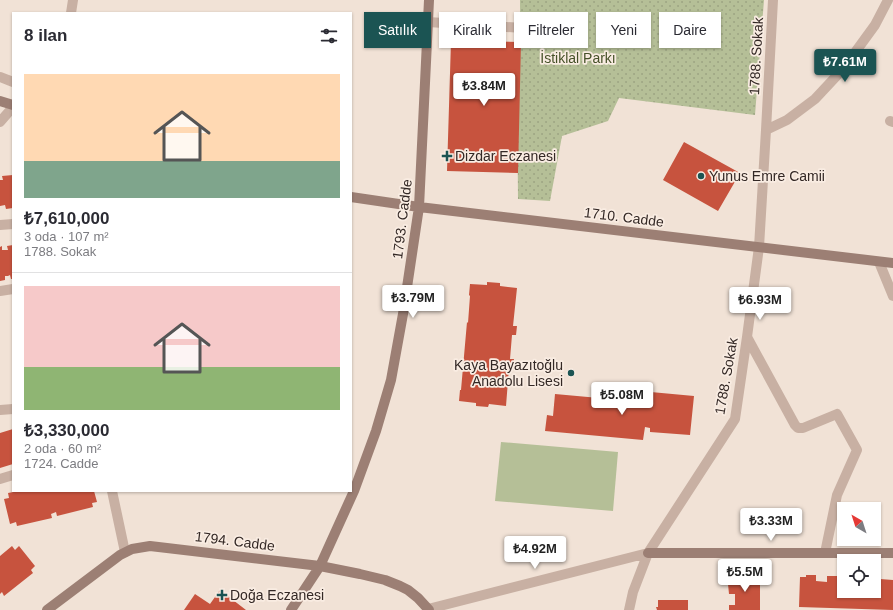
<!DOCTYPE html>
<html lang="tr">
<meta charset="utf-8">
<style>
:root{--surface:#fff;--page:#f7f7f7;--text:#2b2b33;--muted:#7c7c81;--line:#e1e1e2;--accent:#1b5453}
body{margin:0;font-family:Arial,sans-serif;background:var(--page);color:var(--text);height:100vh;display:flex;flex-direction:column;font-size:15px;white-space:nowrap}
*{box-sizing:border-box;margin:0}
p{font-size:13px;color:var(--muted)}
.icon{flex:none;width:22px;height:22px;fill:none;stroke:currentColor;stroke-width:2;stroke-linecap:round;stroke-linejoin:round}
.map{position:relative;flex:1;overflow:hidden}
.sheet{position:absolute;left:12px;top:12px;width:340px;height:480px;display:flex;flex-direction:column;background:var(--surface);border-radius:0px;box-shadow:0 1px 3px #0004}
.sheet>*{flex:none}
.banner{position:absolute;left:364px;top:12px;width:380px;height:36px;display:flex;gap:8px}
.needle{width:26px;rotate:321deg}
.buttons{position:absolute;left:837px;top:502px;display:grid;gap:8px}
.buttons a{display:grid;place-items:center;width:44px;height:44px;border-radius:0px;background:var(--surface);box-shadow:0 1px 3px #0004;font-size:20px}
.price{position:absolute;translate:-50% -34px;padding:0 9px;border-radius:4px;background:#fff;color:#222;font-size:13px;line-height:26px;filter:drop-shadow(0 1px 2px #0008)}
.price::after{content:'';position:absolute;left:50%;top:24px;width:12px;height:9px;margin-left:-6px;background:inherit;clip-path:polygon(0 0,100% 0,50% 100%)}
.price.current{background:var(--accent);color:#fff}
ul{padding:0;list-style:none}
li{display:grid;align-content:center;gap:8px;height:212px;padding:0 12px}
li+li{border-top:1px solid var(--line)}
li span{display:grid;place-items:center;height:124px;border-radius:0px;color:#555}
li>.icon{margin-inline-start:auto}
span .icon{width:72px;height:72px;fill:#fffc;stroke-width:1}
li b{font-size:17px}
h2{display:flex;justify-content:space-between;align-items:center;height:48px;padding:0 12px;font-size:17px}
.pill{padding:0 14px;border-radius:0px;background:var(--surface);box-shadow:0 1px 3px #0004;font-size:14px;line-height:36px}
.pill.current{background:var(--accent);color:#fff}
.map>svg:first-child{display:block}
.green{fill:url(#green-dots)}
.pitch{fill:#b5bf97}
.building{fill:#c7533e}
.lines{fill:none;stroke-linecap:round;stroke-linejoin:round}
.street{stroke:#c8b0a3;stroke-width:10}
.secondary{stroke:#9c7f74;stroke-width:10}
.poi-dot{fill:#1b5453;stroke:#f9ece2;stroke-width:1.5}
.labels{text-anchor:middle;stroke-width:3.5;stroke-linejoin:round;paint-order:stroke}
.street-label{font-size:14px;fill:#332825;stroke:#f9ece2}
.park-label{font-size:14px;fill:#465129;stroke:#f9ece2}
.poi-label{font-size:14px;fill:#332825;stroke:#f9ece2;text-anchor:start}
</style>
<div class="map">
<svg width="893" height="610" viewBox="0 0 893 610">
<defs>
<pattern id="green-dots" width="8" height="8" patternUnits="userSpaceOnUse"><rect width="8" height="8" fill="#b5bf97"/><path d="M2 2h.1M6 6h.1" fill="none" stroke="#9ca482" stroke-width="1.8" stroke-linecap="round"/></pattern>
</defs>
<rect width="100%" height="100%" fill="#f1e2d6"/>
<path class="green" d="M520 0H764L755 115 619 98 608 121 562 136 550 201 518 199C517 133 521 66 520 0Z"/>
<path class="pitch" d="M501 442 618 452 613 511 495 501Z"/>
<path class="building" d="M451 41 521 42 518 173 447 171Z
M684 142 740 173 718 211 663 180Z
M13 175V208L6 209 5 205 0 206V180H3L2 176Z
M13 245V279H11L10 275 8 276H5V280L0 281V247L2 246V250H8L7 246Z
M487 282 500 283V286L517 288 513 326H517L516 335H512L510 359H514L513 368H509L506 406 489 404 488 407 476 406V403L459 401 460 390H461L467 322 468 323 470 296 469 295 470 284 487 285Z
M640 391 694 396 690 435 650 432V428L645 427 643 440 545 431 547 415 553 416 555 394 632 401 631 405 639 406Z
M13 429V464L0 468V433Z
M18 491H94L97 502 92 503 93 507 57 516 56 512 51 514 52 518 17 526 16 522 10 524 4 499 9 498 8 493Z
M12 546 15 550 19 546 35 566 31 570 33 573 4 596 2 592 0 594V556Z
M806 575H816V581L827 582V576H837V578H844V591H874V577L880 578V579L893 580V610L799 607 800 577H806Z
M760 577V610H729V605H735V594H729L728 584H730V578Z
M220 590 246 610H184L195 594 210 604Z
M658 600H688V610H657L656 607H658Z"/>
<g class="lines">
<path class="street" d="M71 13 73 0
M428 22 523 28
M0 77 13 82
M890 121 893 122
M0 122 13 107
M766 130 787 120 815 99 843 69 875 25 888 0
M0 225 13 224
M879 262 893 296
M0 291 13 289
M747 337 795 425 798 428H803L837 414 857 450 837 495 825 553
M0 410 13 409
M0 479 13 475
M112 491 125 552
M428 609 648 553
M629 610 633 592 648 553 735 419 747 337 759 247 766 130 773 0"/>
<path class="secondary" d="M0 101 13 105
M351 197 419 207 893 263
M648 553H893
M47 610 120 555 132 549 150 546 320 566 360 574 385 580 400 586 408 590 418 598 429 610
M291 610 320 566 354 491 376 431 391 380 403 314 419 207 429 0"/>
</g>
<g class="poi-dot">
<path d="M445 150h4v4h4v4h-4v4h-4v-4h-4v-4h4z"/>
<circle cx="701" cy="176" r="4"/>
<circle cx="571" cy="373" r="4"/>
<path d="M220 589h4v4h4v4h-4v4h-4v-4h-4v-4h4z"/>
</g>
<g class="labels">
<g class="street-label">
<text transform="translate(756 56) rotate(-87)" y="5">1788. Sokak</text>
<text transform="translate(624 217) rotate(7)" y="5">1710. Cadde</text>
<text transform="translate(402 219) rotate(-83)" y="5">1793. Cadde</text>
<text transform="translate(726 376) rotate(-80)" y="5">1788. Sokak</text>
<text transform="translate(235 541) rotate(7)" y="5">1794. Cadde</text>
</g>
<g class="park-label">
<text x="578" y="63">İstiklal Parkı</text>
</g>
<g class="poi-label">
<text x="455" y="161">Dizdar Eczanesi</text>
<text x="709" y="181">Yunus Emre Camii</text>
<text x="563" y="370" text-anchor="end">Kaya Bayazıtoğlu<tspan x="563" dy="16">Anadolu Lisesi</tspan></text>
<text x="230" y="600">Doğa Eczanesi</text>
</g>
</g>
</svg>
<div class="buttons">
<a><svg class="needle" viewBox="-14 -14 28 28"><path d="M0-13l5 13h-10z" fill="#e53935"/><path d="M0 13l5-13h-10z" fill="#7c7c81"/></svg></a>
<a><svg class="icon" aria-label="locate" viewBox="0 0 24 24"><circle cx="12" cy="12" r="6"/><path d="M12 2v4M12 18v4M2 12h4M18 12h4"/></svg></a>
</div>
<b class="price current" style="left:845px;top:83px">₺7.61M</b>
<b class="price" style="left:484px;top:107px">₺3.84M</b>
<b class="price" style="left:413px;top:319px">₺3.79M</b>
<b class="price" style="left:760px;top:321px">₺6.93M</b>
<b class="price" style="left:622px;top:416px">₺5.08M</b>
<b class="price" style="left:771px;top:542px">₺3.33M</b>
<b class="price" style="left:535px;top:570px">₺4.92M</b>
<b class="price" style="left:745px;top:593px">₺5.5M</b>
<div class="banner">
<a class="pill current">Satılık</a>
<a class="pill">Kiralık</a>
<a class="pill">Filtreler</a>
<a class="pill">Yeni</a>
<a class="pill">Daire</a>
</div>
<section class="sheet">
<h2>8 ilan<svg class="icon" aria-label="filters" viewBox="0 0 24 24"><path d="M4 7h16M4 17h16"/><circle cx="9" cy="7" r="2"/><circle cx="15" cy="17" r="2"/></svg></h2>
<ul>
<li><span style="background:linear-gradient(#ffd9b3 70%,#7fa58c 0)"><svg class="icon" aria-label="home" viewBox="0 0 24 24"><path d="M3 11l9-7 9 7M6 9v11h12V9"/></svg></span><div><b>₺7,610,000</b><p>3 oda · 107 m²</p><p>1788. Sokak</p></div></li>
<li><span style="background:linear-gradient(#f6c9c9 65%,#8fb573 0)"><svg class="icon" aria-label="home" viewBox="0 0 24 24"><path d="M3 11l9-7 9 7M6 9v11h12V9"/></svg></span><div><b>₺3,330,000</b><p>2 oda · 60 m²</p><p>1724. Cadde</p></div></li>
</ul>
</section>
</div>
